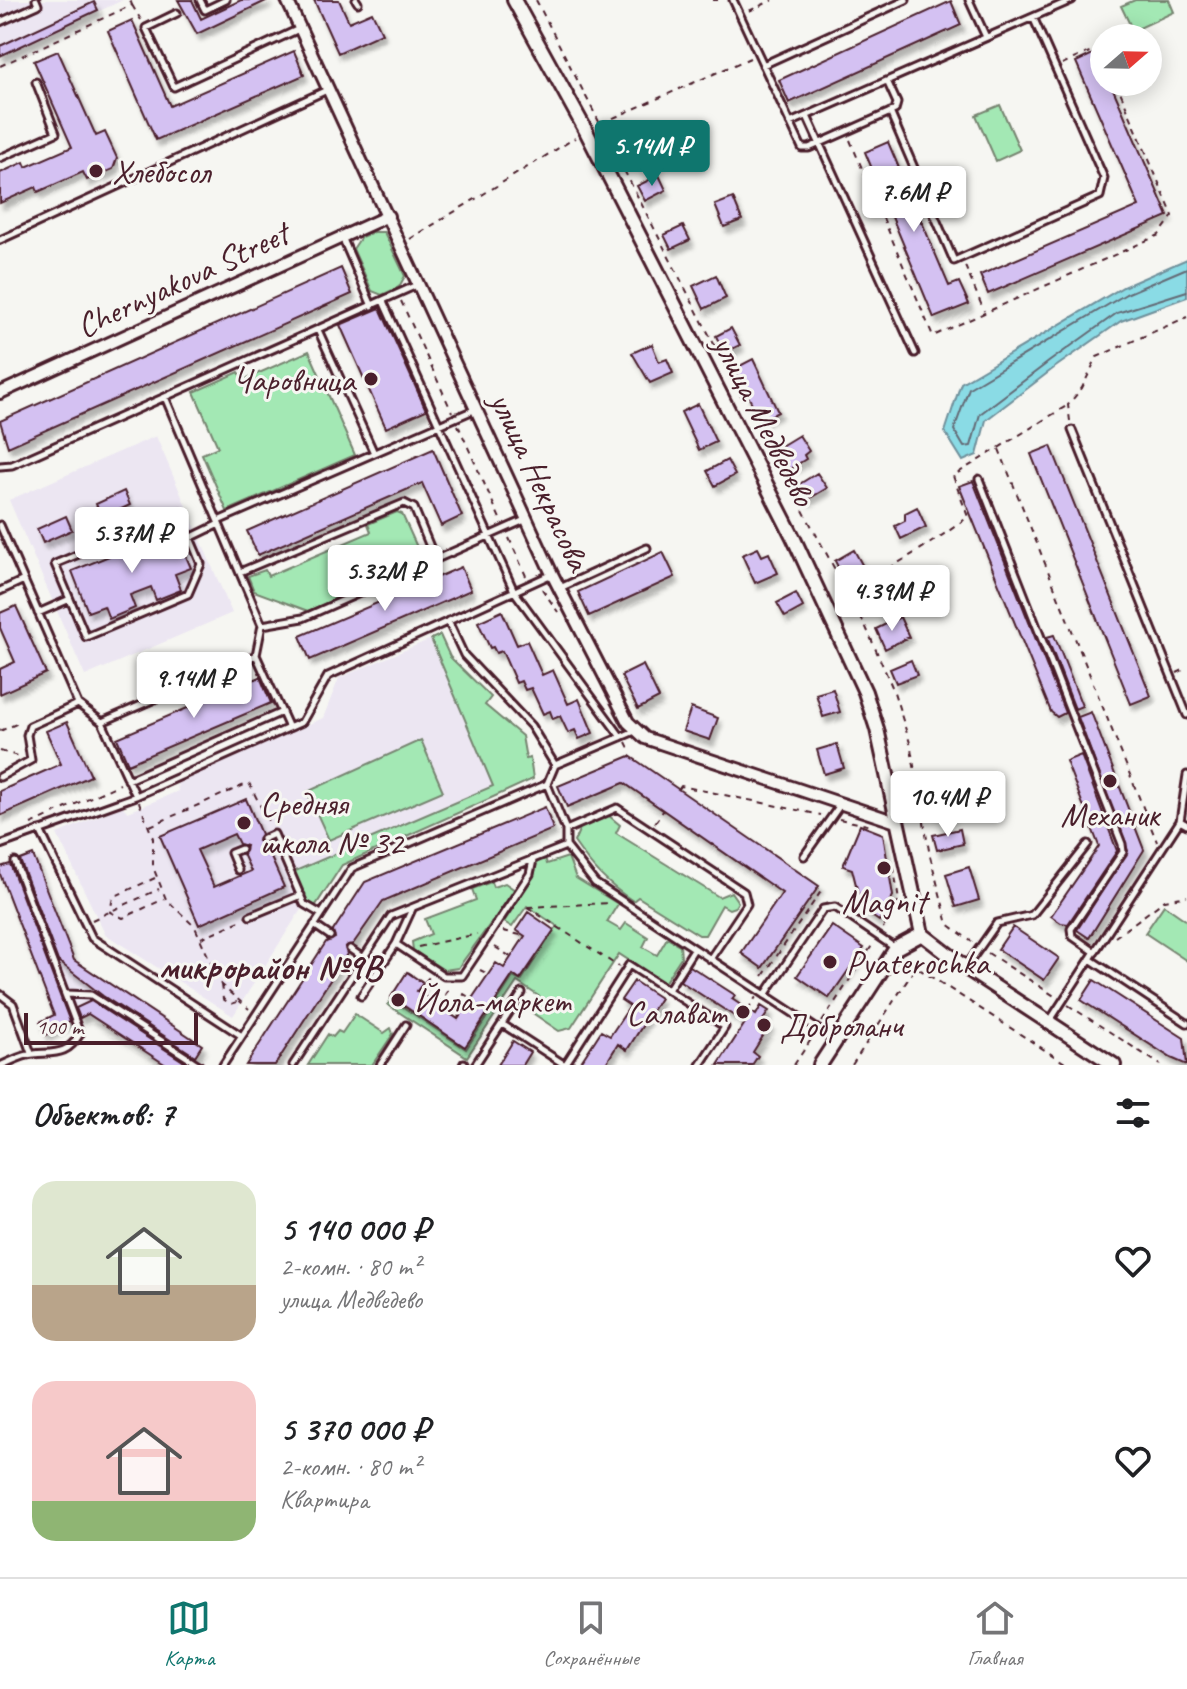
<!DOCTYPE html>
<html lang="ru">
<meta charset="utf-8">
<style>
:root{--surface:#fff;--page:#f2f2f2;--text:#202124;--muted:#757577;--line:#e0e0e0;--accent:#0f766e}
body{margin:0;font-family:Caveat,sans-serif;background:var(--page);color:var(--text);height:100vh;display:flex;flex-direction:column;font-size:30px;white-space:nowrap}
*{box-sizing:border-box;margin:0}
p{font-size:26px;color:var(--muted)}
.icon{flex:none;width:44px;height:44px;fill:none;stroke:currentColor;stroke-width:2;stroke-linecap:round;stroke-linejoin:round}
.map{position:relative;height:1065px;overflow:hidden}
.sheet{display:flex;flex-direction:column;background:var(--surface);flex:1}
.sheet>*{flex:none}
.needle{width:52px;rotate:70deg}
.tools{position:absolute;left:1090px;top:24px;display:grid;gap:16px}
.tools a{display:grid;place-items:center;width:72px;height:72px;border-radius:50%;background:var(--surface);box-shadow:0 4px 20px #0003;font-size:40px}
.scale{position:absolute;left:24px;bottom:20px;width:174px;box-sizing:border-box;padding-left:8px;border:4px solid #4a1f2b;border-top:0;font-size:22px;line-height:28px;white-space:nowrap;color:#4a1f2b;-webkit-text-stroke:6px #f6f6f2;paint-order:stroke}
.price{position:absolute;translate:-50% -68px;padding:0 18px;border-radius:8px;background:#fff;color:#222;font-size:26px;line-height:52px;filter:drop-shadow(0 2px 4px #0008)}
.price::after{content:'';position:absolute;left:50%;top:48px;width:24px;height:18px;margin-left:-12px;background:inherit;clip-path:polygon(0 0,100% 0,50% 100%)}
.price.current{background:var(--accent);color:#fff}
ul{padding:0;list-style:none}
li{display:flex;align-items:center;gap:24px;height:200px;padding:0 32px}
li span{display:grid;place-items:center;flex:none;width:224px;height:160px;border-radius:24px;color:#555}
li>.icon{margin-inline-start:auto}
span .icon{width:96px;height:96px;fill:#fffc;stroke-width:1}
li b{font-size:34px}
h2{display:flex;justify-content:space-between;align-items:center;height:96px;padding:0 32px;font-size:34px}
.dock{display:flex;justify-content:space-around;align-items:center;height:112px;border-top:2px solid var(--line);background:var(--surface);font-size:22px;color:var(--muted)}
.dock a{display:grid;justify-items:center;gap:4px}
.dock .current{color:var(--accent)}
.map>svg:first-child{display:block}
.built{fill:#ece6f2}
.green{fill:#a3e8b4;stroke:#768470;stroke-width:2}
.water{fill:#8adbe5;stroke:#70909b;stroke-width:2}
.lines{fill:none;stroke-linecap:round;stroke-linejoin:round}
.shore{stroke:#646a75;stroke-width:2}
.building{fill:#d4c1f2;stroke:#4a1f2b;stroke-width:2;fill-rule:evenodd;filter:url(#shadow)}
.service-casing{stroke:#4a1f2b;stroke-width:11}
.minor-casing{stroke:#4a1f2b;stroke-width:16}
.tertiary-casing{stroke:#4a1f2b;stroke-width:18}
.path{stroke:#4a1f2b;stroke-width:2;stroke-dasharray:6 6;stroke-linecap:butt}
.service{stroke:#f6f6f2;stroke-width:5}
.minor{stroke:#f6f6f2;stroke-width:10}
.tertiary{stroke:#f6f6f2;stroke-width:12}
.poi-dot{fill:#4a1f2b;stroke:#f6f6f2;stroke-width:3}
.labels{text-anchor:middle;stroke-width:6;stroke-linejoin:round;paint-order:stroke}
.poi-label{font-size:34px;fill:#4a1f2b;stroke:#f6f6f2;text-anchor:start}
.street-label{font-size:34px;fill:#4a1f2b;stroke:#f6f6f2}
.neighbourhood-label{font-size:36px;font-weight:bold;fill:#4a1f2b;stroke:#f6f6f2}
</style>
<div class="map">
<svg width="1187" height="1065" viewBox="0 0 1187 1065">
<defs>
<filter id="shadow"><feDropShadow dx="3.5" dy="6" stdDeviation="2" flood-color="#0004"/></filter>
</defs>
<rect width="100%" height="100%" fill="#f6f6f2"/>
<filter id="ink" filterUnits="userSpaceOnUse"><feTurbulence type="fractalNoise" baseFrequency=".0125" numOctaves="2"/><feDisplacementMap in="SourceGraphic" scale="16" xChannelSelector="R" yChannelSelector="G"/><feConvolveMatrix kernelMatrix="1 2 1 2 8 2 1 2 1" color-interpolation-filters="sRGB"/></filter>
<g filter="url(#ink)">
<path class="built" d="M0 0H123L0 57Z
M156 436 232 613 85 676 9 500Z
M431 639 493 786 337 853 233 1016 105 934 57 834 122 806 128 812 141 807 178 791 177 782 323 718 339 678Z
M33 855 74 960 202 1045 189 1065H166L88 1014 46 1035 40 1022 54 1015 0 867Z"/>
<path class="green" d="M1135 0H1169L1174 12 1133 31 1121 6Z
M1000 105 1020 150 996 161 976 115Z
M373 232H384L405 276 399 287 382 295 372 291 353 249 361 237Z
M309 351 355 455 227 511 202 454 218 447 194 392 239 372 243 380Z
M397 512 402 514 421 556 417 563 308 611 254 591 248 576 265 570 268 576 371 532 368 524Z
M440 635 450 657 491 697 485 705 522 736 526 759 530 758 533 779 342 865 314 908 305 902 293 872 493 786 431 639Z
M421 740 443 791 329 840 307 792Z
M608 815 620 825 616 833 719 897 731 892 738 902 735 907 729 909 722 905 705 935H699L638 897 633 901C607 884 592 868 574 842L580 828Z
M568 857 576 878 618 904 607 922 621 930 626 923 648 937 643 947 657 955 667 938 680 945 681 957 664 983 619 954 571 1028 559 1031 531 1012 540 997 517 982 467 1057 388 1005 391 999 466 1049 513 977 521 981 557 926 527 906 512 927 504 922 534 876 537 861 545 858 547 864Z
M491 882 493 887 505 883 515 890 458 968 444 970 413 950 412 942 431 934 425 919 476 900 472 889Z
M1164 905 1187 921V961L1145 933Z
M355 1014 384 1033 391 1028 393 1034 372 1065H308L328 1034 333 1037 338 1031 342 1033Z"/>
<path class="water" d="M1187 259V297L1121 321 1054 368 986 420 977 455 963 461 945 432 961 383 1123 287Z"/>
<g class="lines">
<path class="shore" d="M1187 268 1126 294 969 388 954 430 964 447 971 446 980 414 1050 361 1117 313 1187 291"/>
</g>
<path class="building" d="M178 0H192L201 19 241 0H268L197 34Z
M314 0H339L349 22 372 12 382 33 338 53Z
M951 1 961 25 789 103 779 80Z
M94 2 98 10 0 56V46Z
M132 20 170 106 294 51 304 75 156 140 108 31Z
M58 51 96 136 105 132 117 158 113 169 87 180 83 172 38 192 36 187 0 203V173L24 162 26 167 72 147 34 61Z
M1097 52 1104 68V82H1110L1168 216 988 294 980 275 1139 206 1076 62Z
M888 142 949 286 959 282 969 304 934 318 865 152Z
M659 175 666 190 645 201 637 186Z
M733 198 742 220 724 227 715 205Z
M683 226 690 240 671 249 664 235Z
M341 268 352 294 8 447 0 421Z
M716 275 726 298 704 309 693 286Z
M380 308 426 410 386 428 340 325Z
M731 328 740 345 724 353 716 336Z
M652 344 659 362 667 359 673 373 650 383 632 353Z
M753 359 778 412 761 421 734 369Z
M698 404 716 442 699 450 681 412Z
M799 435 809 451 804 455 806 459 788 470 776 449Z
M1051 446 1151 696 1131 704 1031 454Z
M433 449 462 516 441 526 422 483 258 555 247 531Z
M727 460 735 475 715 486 707 471Z
M817 473 827 488 807 500 798 485Z
M973 481 1065 713 1057 717 1051 712 959 486Z
M124 491 130 505 102 518 96 504Z
M917 507 926 527 901 539 895 526 905 521V513Z
M66 516 72 530 43 543 37 529Z
M174 528 191 568 175 574 181 590 156 600 151 587 130 595 135 608 109 619 104 606 88 612 72 571 136 545 141 558 158 551 153 537Z
M758 548 762 556 769 553 778 573 755 583 742 555Z
M854 550 865 570 853 576 850 571 842 575 835 561Z
M663 552 675 577 589 616 578 592Z
M461 567 471 590 310 660 300 636Z
M796 593 803 607 785 617 777 603Z
M16 606 46 673 0 694V669L15 662 0 628V613Z
M502 611 517 645 527 641 542 675 553 670 568 704 579 699 593 733 579 739 575 730 568 733 560 716 553 719 550 711 543 714 531 688 525 690 521 681 516 683 502 651 496 653 493 647 490 648 478 622Z
M900 617 909 637 885 649 876 629Z
M1054 635 1082 706 1075 709 1047 637Z
M911 660 917 675 896 683 890 669Z
M643 665 659 698 638 709 621 676Z
M260 677 271 703 128 764 117 738Z
M833 689 840 712 823 717 816 694Z
M691 708 718 718 710 740 683 731Z
M1091 712 1144 850 1089 938 1077 930 1128 851 1078 717Z
M67 722 91 776 0 816V791L61 764 46 731Z
M837 744 844 768 824 774 817 750Z
M1081 755 1117 851 1068 924 1061 923 1051 916 1099 846 1066 761Z
M630 756 819 886 762 968 741 953 782 893 624 783 567 807 558 786Z
M965 774 976 799 931 812 927 798 955 791 950 781Z
M246 799 261 834 258 841 265 844 284 887 199 925 160 836ZM234 834 239 844 246 846 243 854 251 871 214 887 197 850Z
M545 807 553 829 383 901 353 944 345 947 347 954 275 1065H246L326 942 335 938 333 931 365 882Z
M860 825 883 834 893 896 879 921 853 903 858 893 852 869 843 866Z
M960 829 963 844 937 850 933 835Z
M33 855 74 960 202 1045 195 1056 103 996 58 961 20 860Z
M10 864 70 1022 46 1035 40 1022 54 1015 0 874V867Z
M969 867 979 900 956 907 946 874Z
M528 912 554 930 520 980 513 975 465 1047 391 997 407 972 423 983 417 991 458 1019 496 963 504 968 525 936 516 930Z
M832 926 864 948 829 998 797 976Z
M1013 927 1059 958 1044 980 998 949Z
M690 966 735 995 732 999 756 1015 761 1006 769 1011 763 1020 770 1025 753 1052 758 1056 752 1065H718L745 1023 680 981Z
M1094 980 1184 1038 1187 1065 1171 1058 1081 1000Z
M634 981 660 998 627 1050 618 1044 605 1065H579L601 1031 610 1036 630 1006 621 1000Z
M91 1001 189 1065H166L88 1014 80 1018 76 1008Z
M513 1041 530 1052 522 1065H498Z"/>
<g class="lines">
<g class="service-casing">
<path id="service" d="M200 0 205 10 226 0
M356 0 358 3
M733 0 802 148H809L895 110 897 103 887 81
M969 0 986 37
M177 13 146 28 174 87 299 29
M0 22 38 5 36 0
M763 65 906 0
M890 112 954 261 1100 196 1104 178 1033 17
M807 116 915 353
M790 123 1072 0
M0 158 56 133 36 82
M342 237 372 306
M0 240 327 90
M383 301 514 591 621 737
M318 330 374 453
M165 397 262 625 256 655 289 728
M1072 430 1187 715
M0 466 12 465 419 284
M979 479 1122 844 1123 852 1071 929 1072 936 1095 952
M179 512 201 564 188 594 86 637 55 564Z
M218 521 476 409
M0 525 78 704 102 722 136 796 302 722 328 676 552 574
M190 538 219 524
M240 572 404 503 414 508 435 559
M560 588 647 548
M0 591 24 580
M38 613 70 599
M448 621 464 655 531 726 555 765
M262 625 303 618 527 519
M102 722 256 655
M0 777 31 760 27 735 30 726 78 704
M128 780 282 712
M547 784 566 830V846L595 883 834 1040
M1180 821 1187 825
M40 830 92 938 242 1036
M566 830 617 808 744 892 747 904 710 959
M263 839 274 834 304 904 321 914
M0 845 136 796
M804 856 840 805
M238 870 231 853 241 849
M250 916 301 895
M314 925 330 936
M396 944 444 976H462L530 874 533 860
M350 949 363 958
M1090 959 1187 1023
M966 967 997 923 1032 915 1088 844
M668 990 694 949
M0 994 13 1004 31 1053
M67 994 91 995 199 1065
M765 995 823 909 835 907 895 948
M361 996 396 944 412 909
M1049 1022 1180 821 1187 775
M502 1024 565 1065 629 965 725 1027 700 1065
M2 1065C12 1061 24 1054 34 1054 57 1052 67 1055 80 1034L15 862
M223 1065 352 868 547 784 555 765 635 731
M293 1065 391 916 566 846
M380 1065 406 1025
M463 1065 464 1063
M475 1065 522 993"/>
</g>
<g class="minor-casing">
<path id="minor" d="M287 0 552 574 628 722 645 738 896 822
M0 393 388 216"/>
</g>
<g class="tertiary-casing">
<path id="tertiary" d="M514 0 586 131 793 537 865 692 877 729 922 934
M922 934 966 968 1114 1065
M820 1065 896 948 922 934"/>
</g>
<path class="path" d="M536 0 731 377 865 625 893 689 910 743 930 856 948 924 972 942
M713 0H718
M132 5 141 20
M749 11 773 0
M1062 64 1101 47 1104 55
M0 66 132 5 130 0
M602 123 750 58
M850 140 933 336 1159 235 1173 216 1116 82
M410 239 575 138
M965 266 984 311
M401 301 452 412
M1070 421 1068 405 1082 388 1097 357 1187 317
M458 425 501 521
M999 449 1157 842
M509 538 526 576
M542 589 558 612
M848 594C889 567 930 546 968 517L953 476 1068 405
M1177 673 1187 668
M0 731 21 722
M626 742 631 752
M0 751 18 756
M679 789 681 786 821 815
M139 802 153 838V867L166 899 195 927 221 985 249 1009
M839 819 872 826
M655 823 663 811
M31 824 120 784
M150 826 249 783 270 825
M155 878 113 897 110 912 123 918 164 899
M527 907 619 967
M528 907 610 903
M92 920 159 889
M883 928 899 901 893 863
M503 931 525 936
M1115 937 1165 900 1187 896
M201 938 242 920
M418 947 477 934
M495 947 511 957
M988 953 1056 997
M480 970 488 974
M408 972 423 982
M763 976 824 887
M221 985 223 999 231 1004 237 1002
M417 991 429 977
M391 998 397 1001
M438 1005 451 986
M1068 1005 1161 1065
M748 1010 756 997
M458 1019 464 994 472 999
M822 1022 873 944
M794 1065 812 1038
M852 1065 916 967 1068 1065"/>
<use href="#service" class="service"/>
<use href="#minor" class="minor"/>
<use href="#tertiary" class="tertiary"/>
</g>
</g>
<g class="poi-dot">
<circle cx="96" cy="171" r="8"/>
<circle cx="371" cy="379" r="8"/>
<circle cx="1110" cy="781" r="8"/>
<circle cx="244" cy="823" r="8"/>
<circle cx="884" cy="868" r="8"/>
<circle cx="830" cy="962" r="8"/>
<circle cx="398" cy="1000" r="8"/>
<circle cx="743" cy="1012" r="8"/>
<circle cx="764" cy="1025" r="8"/>
</g>
<g class="labels">
<g class="poi-label">
<text x="112" y="183">Хлебосол</text>
<text x="355" y="391" text-anchor="end">Чаровница</text>
<text x="260" y="815">Средняя<tspan x="260" dy="39">школа № 32</tspan></text>
<text x="1110" y="826" text-anchor="middle">Механик</text>
<text x="884" y="913" text-anchor="middle">Magnit</text>
<text x="846" y="974">Pyaterochka</text>
<text x="414" y="1012">Йола-маркет</text>
<text x="727" y="1024" text-anchor="end">Салават</text>
<text x="780" y="1037">Доброланч</text>
</g>
<g class="street-label">
<text transform="translate(182 279) rotate(-25)" y="12">Chernyakova Street</text>
<text transform="translate(765 420) rotate(63)" y="12">улица Медведево</text>
<text transform="translate(541 481) rotate(65)" y="12">улица Некрасова</text>
</g>
<g class="neighbourhood-label">
<text x="270" y="979">микрорайон №9В</text>
</g>
</g>
</svg>
<div class="tools">
<a><svg class="needle" viewBox="-14 -14 28 28"><path d="M0-13l5 13h-10z" fill="#e53935"/><path d="M0 13l5-13h-10z" fill="#757577"/></svg></a>
</div>
<div class="scale">100 m</div>
<b class="price current" style="left:652px;top:188px">5.14M ₽</b>
<b class="price" style="left:914px;top:234px">7.6M ₽</b>
<b class="price" style="left:132px;top:575px">5.37M ₽</b>
<b class="price" style="left:385px;top:613px">5.32M ₽</b>
<b class="price" style="left:892px;top:633px">4.39M ₽</b>
<b class="price" style="left:194px;top:720px">9.14M ₽</b>
<b class="price" style="left:948px;top:839px">10.4M ₽</b>
</div>
<section class="sheet">
<h2>Объектов: 7<svg class="icon" aria-label="filters" viewBox="0 0 24 24"><path d="M4 7h16M4 17h16"/><circle cx="9" cy="7" r="2"/><circle cx="15" cy="17" r="2"/></svg></h2>
<ul>
<li><span style="background:linear-gradient(#dfe7d0 65%,#b9a48a 0)"><svg class="icon" aria-label="home" viewBox="0 0 24 24"><path d="M3 11l9-7 9 7M6 9v11h12V9"/></svg></span><div><b>5 140 000 ₽</b><p>2-комн. · 80 m²</p><p>улица Медведево</p></div><svg class="icon" aria-label="heart" viewBox="0 0 24 24"><path d="M12 20l-8-8c-3-5 5-10 8-4 3-6 11-1 8 4z"/></svg></li>
<li><span style="background:linear-gradient(#f6c9c9 75%,#8fb573 0)"><svg class="icon" aria-label="home" viewBox="0 0 24 24"><path d="M3 11l9-7 9 7M6 9v11h12V9"/></svg></span><div><b>5 370 000 ₽</b><p>2-комн. · 80 m²</p><p>Квартира</p></div><svg class="icon" aria-label="heart" viewBox="0 0 24 24"><path d="M12 20l-8-8c-3-5 5-10 8-4 3-6 11-1 8 4z"/></svg></li>
</ul>
</section>
<nav class="dock">
<a class="current"><svg class="icon" aria-label="map" viewBox="0 0 24 24"><path d="M3 6l6-2 6 2 6-2v14l-6 2-6-2-6 2zM9 4v14M15 6v14"/></svg>Карта</a>
<a><svg class="icon" aria-label="saved" viewBox="0 0 24 24"><path d="M7 4h10v16l-5-4-5 4z"/></svg>Сохранённые</a>
<a><svg class="icon" aria-label="home" viewBox="0 0 24 24"><path d="M3 11l9-7 9 7M6 9v11h12V9"/></svg>Главная</a>
</nav>
